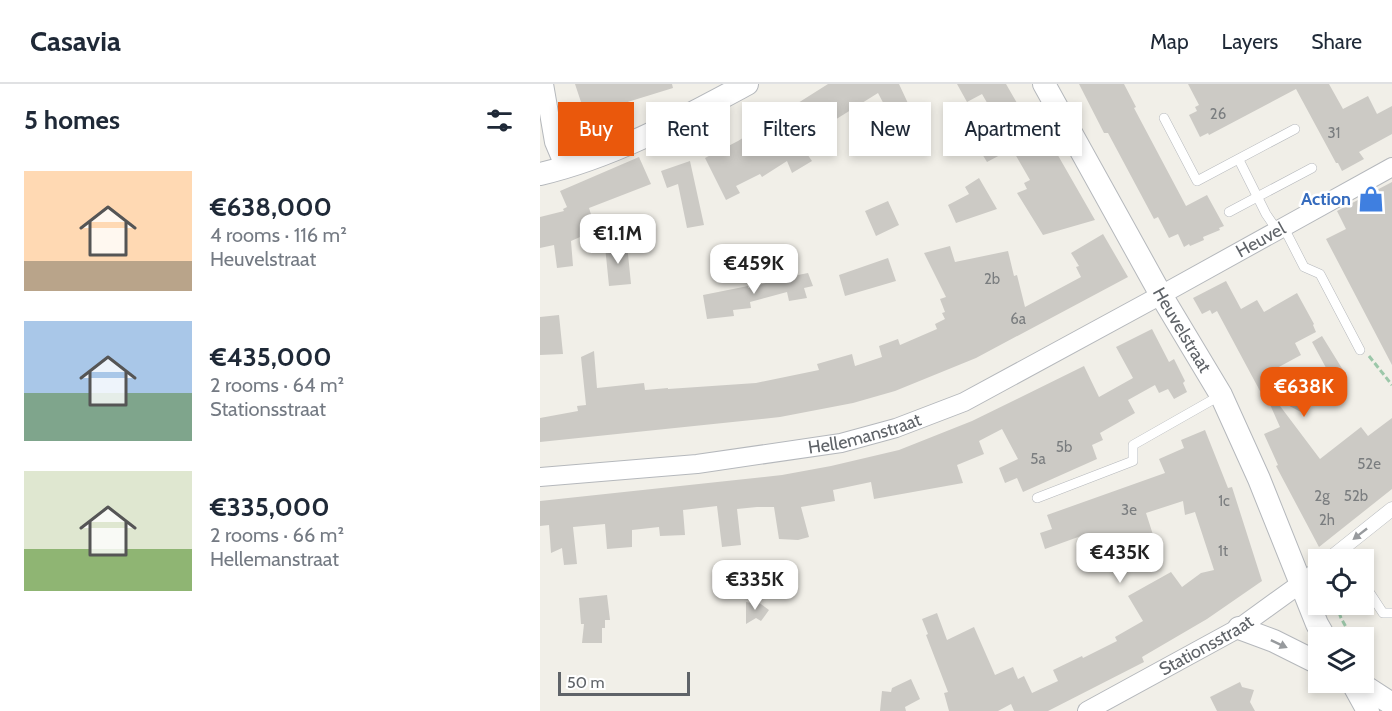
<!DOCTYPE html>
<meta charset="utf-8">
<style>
:root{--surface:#fff;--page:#f2f2f3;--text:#1f2937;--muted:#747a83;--line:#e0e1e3;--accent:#ea580c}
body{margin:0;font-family:Cabin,sans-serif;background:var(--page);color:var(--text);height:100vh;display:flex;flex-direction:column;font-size:22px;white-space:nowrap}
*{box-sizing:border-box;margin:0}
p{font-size:20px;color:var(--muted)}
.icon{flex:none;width:33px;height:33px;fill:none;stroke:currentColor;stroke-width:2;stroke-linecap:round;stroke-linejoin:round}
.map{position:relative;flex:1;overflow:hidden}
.panel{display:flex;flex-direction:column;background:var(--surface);width:540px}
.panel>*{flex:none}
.banner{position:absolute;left:18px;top:18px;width:570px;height:54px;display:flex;gap:12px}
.tools{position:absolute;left:768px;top:465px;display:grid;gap:12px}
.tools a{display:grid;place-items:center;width:66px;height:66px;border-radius:0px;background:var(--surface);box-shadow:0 3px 9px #0003;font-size:30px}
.scale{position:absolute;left:18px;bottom:15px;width:132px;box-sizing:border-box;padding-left:6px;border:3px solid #5f6368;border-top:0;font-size:16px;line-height:21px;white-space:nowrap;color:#5f6368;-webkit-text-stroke:4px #fff;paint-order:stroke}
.price{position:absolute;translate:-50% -51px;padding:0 14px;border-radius:12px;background:#fff;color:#222;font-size:20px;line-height:39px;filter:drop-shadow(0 2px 3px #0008)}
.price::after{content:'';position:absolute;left:50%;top:36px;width:18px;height:14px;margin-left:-9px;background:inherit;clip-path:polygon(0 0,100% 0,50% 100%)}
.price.active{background:var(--accent);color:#fff}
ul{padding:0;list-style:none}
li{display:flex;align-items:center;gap:18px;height:150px;padding:0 24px}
li span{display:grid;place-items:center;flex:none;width:168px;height:120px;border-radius:0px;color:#555}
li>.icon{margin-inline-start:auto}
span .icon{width:72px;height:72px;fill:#fffc;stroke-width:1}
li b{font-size:26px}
h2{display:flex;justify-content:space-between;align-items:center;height:72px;padding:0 24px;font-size:26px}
.chip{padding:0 21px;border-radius:0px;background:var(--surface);box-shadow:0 3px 9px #0003;font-size:21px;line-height:54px}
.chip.active{background:var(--accent);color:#fff}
header{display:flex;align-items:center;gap:36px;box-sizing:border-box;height:84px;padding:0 30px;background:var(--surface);border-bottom:2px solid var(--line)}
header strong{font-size:28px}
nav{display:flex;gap:33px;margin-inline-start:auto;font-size:21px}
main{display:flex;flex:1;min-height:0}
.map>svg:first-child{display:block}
.building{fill:#cccac5}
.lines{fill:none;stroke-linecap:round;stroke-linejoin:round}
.service-casing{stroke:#b5b8bc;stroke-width:10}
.pedestrian-casing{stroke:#b5b8bc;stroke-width:15}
.minor-casing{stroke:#b5b8bc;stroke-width:20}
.tertiary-casing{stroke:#b5b8bc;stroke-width:24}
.path{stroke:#9cc7a9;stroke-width:3;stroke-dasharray:6 3;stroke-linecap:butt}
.service{stroke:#fff;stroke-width:9}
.pedestrian{stroke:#fff;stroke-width:14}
.minor{stroke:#fff;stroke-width:18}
.tertiary{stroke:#fff;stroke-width:22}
.oneway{fill:#979a9d}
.labels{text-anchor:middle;stroke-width:5;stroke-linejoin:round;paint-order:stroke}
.number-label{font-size:15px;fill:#7a7d7f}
.shop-label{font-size:18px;font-weight:bold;fill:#366cbe;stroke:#fff;text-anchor:end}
.street-label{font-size:18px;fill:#5f6368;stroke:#fff}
</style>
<header>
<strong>Casavia</strong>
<nav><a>Map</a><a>Layers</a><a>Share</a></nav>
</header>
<main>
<section class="panel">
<h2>5 homes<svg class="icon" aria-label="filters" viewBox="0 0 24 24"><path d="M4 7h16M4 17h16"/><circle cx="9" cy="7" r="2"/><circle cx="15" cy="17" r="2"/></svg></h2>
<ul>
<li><span style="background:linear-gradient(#ffd9b3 75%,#b9a48a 0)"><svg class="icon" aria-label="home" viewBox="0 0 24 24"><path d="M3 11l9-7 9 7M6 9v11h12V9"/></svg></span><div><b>€638,000</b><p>4 rooms · 116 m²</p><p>Heuvelstraat</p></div></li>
<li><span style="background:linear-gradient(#a9c7e8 60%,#7fa58c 0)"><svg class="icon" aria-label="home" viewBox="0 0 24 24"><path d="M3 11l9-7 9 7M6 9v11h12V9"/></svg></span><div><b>€435,000</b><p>2 rooms · 64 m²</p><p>Stationsstraat</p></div></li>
<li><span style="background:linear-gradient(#dfe7d0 65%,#8fb573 0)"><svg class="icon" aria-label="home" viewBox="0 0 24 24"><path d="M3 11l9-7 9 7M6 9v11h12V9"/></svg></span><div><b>€335,000</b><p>2 rooms · 66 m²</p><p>Hellemanstraat</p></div></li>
</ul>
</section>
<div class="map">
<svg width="852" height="627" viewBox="0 0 852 627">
<rect width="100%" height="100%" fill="#f1efe8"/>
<path class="building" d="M35 0H132L133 4 65 25 67 31 50 36 46 23 43 24Z
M288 0H359L373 30H349L338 9 282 44 287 53 265 67 272 77 252 89 247 77 222 93 220 90 196 102 200 109 186 116 165 74 198 57Z
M417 0H466L496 52 504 47 555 136 503 151 477 109 487 105 484 99 490 96 475 70H462L447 78 439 65 465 50 442 10 427 18Z
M539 0H584L596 23 594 24 646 122 667 111 684 142 679 144 680 146 663 153 664 156 650 162 649 160 644 163 638 150 629 154 618 133 614 135 568 49H564Z
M648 0H789L803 25 828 12 837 30 852 22V50L819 68 824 75 802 87 798 79H796L756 5 669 51 668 49 660 53 649 31 657 27 655 23 659 21Z
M99 73 111 100 49 124 56 146 31 157 33 182 17 184 14 161 0 164V133L24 127 23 125 27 123 20 107Z
M150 77 164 141 147 144 138 100 127 104 121 87Z
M439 94 457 125 416 139 408 121 429 110 425 103Z
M852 98V281L786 155 806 145 797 127Z
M348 117 359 141 336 152 325 127Z
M563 150 588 193 436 274 355 307 313 319 240 333 0 358V334L38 327 37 322 46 321 41 273 54 267 57 304 104 299 105 306 128 304V305L216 299 279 286 277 280 312 270 315 282 342 273 339 262 358 255 360 261 397 245 395 240 405 235 402 229 405 228 400 215 406 213 384 169 410 162 415 178 468 167 474 192 477 191 485 223 541 193 536 183 539 182 531 169Z
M87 160 91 200 69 202 65 162Z
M348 174 356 197 305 212 299 191Z
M268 189 273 202 264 204 267 214 249 217 247 208 210 218 211 224 193 226 194 232 167 235 163 211 208 202V204L243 194Z
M686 197 701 225 717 216 724 228 757 209 774 240 773 241 776 248 755 259 761 271 737 284 761 328 734 314 780 375 821 343 828 352 852 334V405L779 463 736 382 738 381 724 350 740 343 728 316 733 313 720 307 677 227 672 230 670 226 662 230 653 214Z
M19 231 23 270 0 271V233Z
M612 245 629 278 634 275 645 297 643 299 647 308 634 315 628 305 619 309 615 301 588 316 595 329 560 349 563 356 552 361 557 375 483 408 477 394 465 399 459 384 478 375 462 345 439 357 444 370 417 381 423 399 334 415 331 398 293 406 295 417 261 423 269 453 258 456 239 455 234 423H217L197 425 201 461 182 463 177 422 143 426 145 451 120 452 119 443 92 446V463L67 465 65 440 33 443 37 480 24 481 22 464 11 469 9 441 0 442V417L242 391 291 382 359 366 432 337 544 282 559 313 593 294 576 263Z
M782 252 803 286 791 293 772 258Z
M665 346 688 404 692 403 722 497 667 535 602 573 604 578 508 627H474L471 620 458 627H409L404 609 408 608 386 551 388 550 382 535 397 529 407 556 434 543 455 591 473 583 478 595 484 592 492 609 518 597 513 586 542 572 543 574 577 557 575 553 603 537 588 512 631 488 642 503 661 489 674 486 655 428 645 431 643 417 606 429 615 457 600 465 595 455 553 480 541 452 505 465 500 449 512 445 507 431 625 389 619 375 644 364 641 356Z
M67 511 70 536H65V544H62V559H42L44 540H41L39 514Z
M214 515 229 526 221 537 216 534 206 540V518L211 519Z
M371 595 380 615 365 623 366 627H340L342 607 351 608 352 604Z
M700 598 702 603 714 606 710 618 715 627H677L670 613Z"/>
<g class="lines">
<g class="service-casing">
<path id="service" d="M624 34 657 97 755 45
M699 76 726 130 737 146
M689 128 772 84
M743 142 764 183 780 190 820 266
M497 414 593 377V361L681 311
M824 500 843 529H852"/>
</g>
<g class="pedestrian-casing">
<path id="pedestrian" d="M788 476 852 425
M760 500 778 483"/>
</g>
<g class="minor-casing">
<g id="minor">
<path d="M4 0 14 58 25 84"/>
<path id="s1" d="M0 393 157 380 301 359 356 344 424 318 621 211 852 83"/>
<path id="s2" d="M547 627 699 544 760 500"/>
</g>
</g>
<g class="tertiary-casing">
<g id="tertiary">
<path id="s3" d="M504 0 621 211 681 311 719 395 777 540 785 554"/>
<path d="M0 90C73 73 142 35 207 0"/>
<path d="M699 544 734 557 778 579"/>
<path d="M812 598 828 627"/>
<path d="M818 598 852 620"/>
</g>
</g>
<path class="path" d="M829 272 852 301
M796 520 801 534 812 554
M824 571 832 582"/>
<use href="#service" class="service"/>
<use href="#pedestrian" class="pedestrian"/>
<use href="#minor" class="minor"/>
<use href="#tertiary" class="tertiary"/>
</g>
<defs><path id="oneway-solid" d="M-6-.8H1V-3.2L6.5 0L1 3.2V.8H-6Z" transform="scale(1.5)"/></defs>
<g class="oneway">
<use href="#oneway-solid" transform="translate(820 450) rotate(142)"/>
<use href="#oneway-solid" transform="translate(739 560) rotate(25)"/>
</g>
<defs>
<g id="shop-bare" transform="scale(2.07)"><path d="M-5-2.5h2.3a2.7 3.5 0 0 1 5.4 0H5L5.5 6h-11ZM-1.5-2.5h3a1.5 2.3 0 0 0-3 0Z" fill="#3f7fe0" stroke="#fff" stroke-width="2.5" paint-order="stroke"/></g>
</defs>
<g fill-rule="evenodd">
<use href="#shop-bare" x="831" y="115"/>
</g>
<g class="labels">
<g class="number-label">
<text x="678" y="35">26</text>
<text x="794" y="54">31</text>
<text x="452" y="200">2b</text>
<text x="478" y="240">6a</text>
<text x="524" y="368">5b</text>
<text x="498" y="380">5a</text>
<text x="829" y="385">52e</text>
<text x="782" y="417">2g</text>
<text x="816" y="417">52b</text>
<text x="684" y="422">1c</text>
<text x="589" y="431">3e</text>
<text x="787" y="441">2h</text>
<text x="683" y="472">1t</text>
</g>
<g class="shop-label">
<text x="811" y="121">Action</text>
</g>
<g class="street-label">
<text dy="6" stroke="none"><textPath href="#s1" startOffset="771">Heuvel</textPath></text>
<text dy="6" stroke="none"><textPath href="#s3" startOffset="282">Heuvelstraat</textPath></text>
<text dy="6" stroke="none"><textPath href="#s1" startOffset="328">Hellemanstraat</textPath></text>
<text dy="6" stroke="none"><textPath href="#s2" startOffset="136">Stationsstraat</textPath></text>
</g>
</g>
</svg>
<div class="tools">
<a><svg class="icon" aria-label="locate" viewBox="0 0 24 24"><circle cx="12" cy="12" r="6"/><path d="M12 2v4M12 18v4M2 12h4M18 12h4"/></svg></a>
<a><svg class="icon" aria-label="layers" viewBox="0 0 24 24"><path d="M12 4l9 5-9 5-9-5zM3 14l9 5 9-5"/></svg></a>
</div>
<div class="scale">50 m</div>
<b class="price" style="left:78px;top:181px">€1.1M</b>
<b class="price" style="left:214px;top:211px">€459K</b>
<b class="price active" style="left:764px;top:334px">€638K</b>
<b class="price" style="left:580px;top:500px">€435K</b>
<b class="price" style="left:215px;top:527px">€335K</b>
<div class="banner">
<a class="chip active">Buy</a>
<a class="chip">Rent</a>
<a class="chip">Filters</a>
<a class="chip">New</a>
<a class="chip">Apartment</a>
</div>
</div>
</main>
